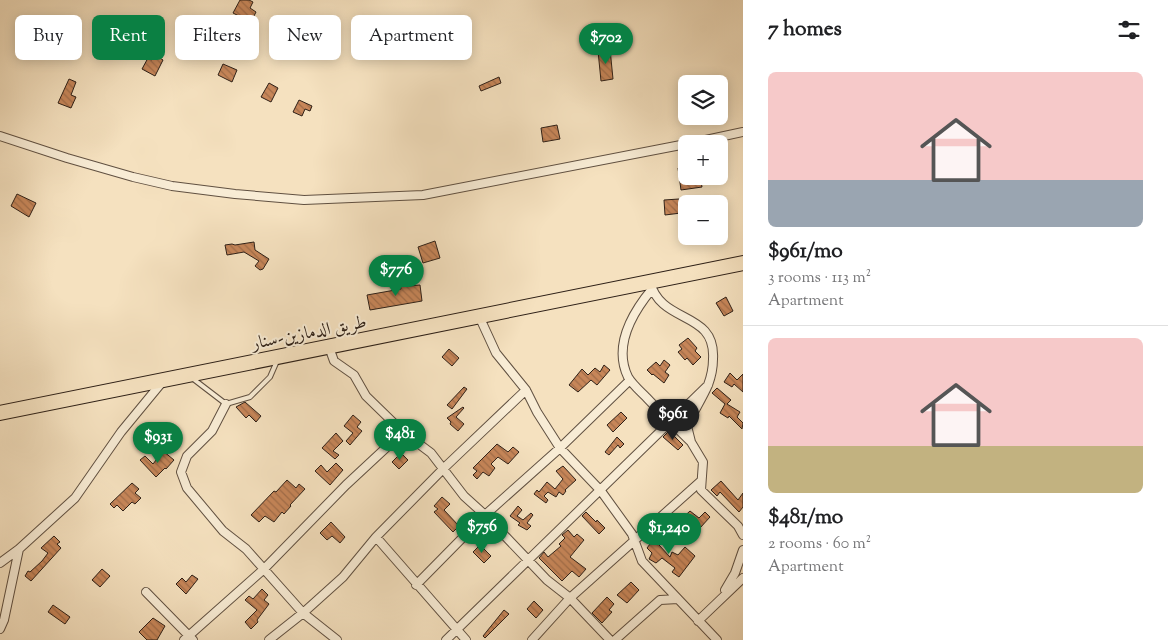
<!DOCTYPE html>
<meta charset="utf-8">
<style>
:root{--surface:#fff;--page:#f2f2f2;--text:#202124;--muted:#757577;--line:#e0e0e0;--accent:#0b8043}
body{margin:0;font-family:"Sorts Mill Goudy",Amiri,serif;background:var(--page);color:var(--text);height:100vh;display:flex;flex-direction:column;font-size:19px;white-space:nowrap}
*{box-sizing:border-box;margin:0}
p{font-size:16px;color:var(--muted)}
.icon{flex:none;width:28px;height:28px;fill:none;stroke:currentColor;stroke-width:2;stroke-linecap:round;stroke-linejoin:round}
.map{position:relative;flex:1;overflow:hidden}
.side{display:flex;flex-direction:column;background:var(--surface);width:425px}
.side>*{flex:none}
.banner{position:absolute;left:15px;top:15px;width:475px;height:45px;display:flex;gap:10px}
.fabs{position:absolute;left:678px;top:75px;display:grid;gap:10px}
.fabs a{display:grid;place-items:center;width:50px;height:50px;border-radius:8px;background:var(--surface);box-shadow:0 2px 12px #0003;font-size:25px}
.price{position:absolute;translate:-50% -42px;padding:0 11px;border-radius:18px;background:var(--accent);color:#fff;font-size:16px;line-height:32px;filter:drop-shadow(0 1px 2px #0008)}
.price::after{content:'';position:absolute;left:50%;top:30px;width:15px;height:11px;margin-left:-8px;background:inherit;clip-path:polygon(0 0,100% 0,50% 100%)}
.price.active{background:#222;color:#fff}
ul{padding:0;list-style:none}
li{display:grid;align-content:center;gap:10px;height:265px;padding:0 25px}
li+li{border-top:1px solid var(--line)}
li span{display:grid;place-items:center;height:155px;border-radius:8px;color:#555}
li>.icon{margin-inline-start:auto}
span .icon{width:90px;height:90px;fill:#fffc;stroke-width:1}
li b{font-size:21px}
h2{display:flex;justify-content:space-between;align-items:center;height:60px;padding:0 25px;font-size:21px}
.chip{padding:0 18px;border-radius:8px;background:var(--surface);box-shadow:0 2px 12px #0003;font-size:18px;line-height:45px}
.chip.active{background:var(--accent);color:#fff}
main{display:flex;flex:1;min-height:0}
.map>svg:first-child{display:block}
.building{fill:url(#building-back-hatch);stroke:#2e2017}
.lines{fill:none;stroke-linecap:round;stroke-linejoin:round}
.lane-casing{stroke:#605041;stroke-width:6}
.street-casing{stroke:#605041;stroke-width:10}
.highway-casing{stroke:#2e2017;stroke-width:16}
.lane{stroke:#f8ecd5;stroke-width:4}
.street{stroke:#f8ecd5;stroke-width:8}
.highway{stroke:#f5e1bf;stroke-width:14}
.labels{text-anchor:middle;stroke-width:4;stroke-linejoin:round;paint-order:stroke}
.street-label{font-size:18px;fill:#2e2017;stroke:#f8ecd5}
</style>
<main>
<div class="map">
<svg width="743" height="640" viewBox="0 0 743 640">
<defs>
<pattern id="building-back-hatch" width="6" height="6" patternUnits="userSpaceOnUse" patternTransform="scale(1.25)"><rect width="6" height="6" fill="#c78659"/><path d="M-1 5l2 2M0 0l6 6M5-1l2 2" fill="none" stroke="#a26d49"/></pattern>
</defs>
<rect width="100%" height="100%" fill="#f5e1bf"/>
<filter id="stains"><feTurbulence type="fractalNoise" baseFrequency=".004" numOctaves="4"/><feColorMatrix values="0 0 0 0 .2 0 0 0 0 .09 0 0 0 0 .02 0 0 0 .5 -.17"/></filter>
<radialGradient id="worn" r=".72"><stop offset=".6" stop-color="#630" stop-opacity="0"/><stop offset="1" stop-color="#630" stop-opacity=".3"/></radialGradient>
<path class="building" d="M240 0H249L253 2 250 8 256 12 251 22 233 13Z
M610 49 613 79 601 81 598 51Z
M155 55 163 60 155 76 142 69 148 58 152 60Z
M223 64 237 70 232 82 218 75Z
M499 77 501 83 481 91 479 86Z
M69 79 76 82 71 95 76 97 71 108 58 103Z
M269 83 278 88 271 102 261 97Z
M299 100 312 106 310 111 305 109 302 116 293 112Z
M557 125 560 139 543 142 541 128Z
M686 161V176H700L702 187 681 190 678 168 680 167 679 162Z
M17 194 36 203 29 217 11 206Z
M679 199 681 213 665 215 664 200Z
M435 241 440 258 423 263 418 247Z
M254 242 255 250 269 259 263 269 260 270 255 266 259 261 244 252 227 255 225 245 232 244 235 245Z
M408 283 409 286 420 285 422 301 370 310 367 295 401 289 400 284Z
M726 297 733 311 724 316 716 303Z
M688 338 697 348 695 351 701 357 693 365 687 358 685 360 678 352 682 349 679 345Z
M449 349 459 358 452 366 442 357Z
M664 360 670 365 665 372 669 375 664 383 653 374 652 375 647 370 656 362 660 366Z
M604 365 610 370 597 385 591 380 578 392 569 385 582 369 588 375 595 368 600 372Z
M730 373 737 380 743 374V392L734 384 732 387 724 382Z
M464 387 467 389 452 409 447 405Z
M717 388 731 400 727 404 740 412 737 417 743 423 742 429 729 416 728 418 720 413 725 404 712 393Z
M245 402 261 416 256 422 249 415 246 418 236 407Z
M463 407 464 408 456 417 464 424 458 431 450 424 451 422 447 418Z
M621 412 627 418 613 432 607 425Z
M353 415 361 422 357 427 362 431 350 445 346 441 353 433 344 426Z
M669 431 683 445 678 450 663 437Z
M336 433 343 441 333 451 339 455 335 459 322 448Z
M617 437 624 444 620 448 618 445 609 455 605 452Z
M497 444 508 452 513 447 519 452 508 464 498 457 491 464 495 468 489 476 483 472 477 479 473 475 477 471 473 468Z
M163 451 174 460 166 469 165 468 156 477 140 460 145 456 153 464Z
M401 453 408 460 399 469 392 462Z
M336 463 343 470 330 485 315 471 321 465 327 472Z
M563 466 576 480 565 490 566 491 563 495 559 492 556 497 548 492 544 496 548 500 546 503 534 494 537 490 539 492 547 482 555 489 563 479 556 471Z
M287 480 296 488 299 484 305 489 290 505 291 506 284 514 282 512 274 522 265 516 259 522 251 515 274 491 276 492Z
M721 481 738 500 743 493V507L739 512 720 492 717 496 711 490Z
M132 483 139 489 135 493 141 498 135 504 132 502 123 511 117 505 114 508 110 504Z
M442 497 450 504 444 510 459 526 453 532 434 512 438 509 434 506Z
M518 506 522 510 517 516 523 520 531 513 533 515 527 523 531 526 527 530 518 525 520 523 510 516Z
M690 511 699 518 705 512 710 517 700 528 692 521 684 529 678 522Z
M586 512 596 522 597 520 605 528 599 534 582 516Z
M331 522 345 537 340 543 332 536 327 540 320 533Z
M568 530 574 537 577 534 584 540 570 557 586 569 579 577 572 571 562 581 539 558 544 552 548 557 561 546 559 544 565 538 562 535Z
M653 532 663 542 659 545 670 557 672 552 678 555 685 547 695 556 679 577 672 572 675 568 662 558 656 563 649 559 652 553 647 548 650 544 645 539Z
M54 536 60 542 57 544 61 548 31 581 25 576 28 571 30 572 42 561 48 553 41 548Z
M480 545 491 556 484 563 473 552Z
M102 569 110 576 100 587 92 580Z
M192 575 198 579 186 594 176 584 182 578 186 582Z
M631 582 639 590 627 603 617 595Z
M262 589 268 595 264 600 269 604 257 620 258 622 251 629 245 622 257 610 245 600 249 596 253 599Z
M607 597 614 604 609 610 612 612 602 623 592 613Z
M534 601 543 610 536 618 527 609Z
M53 605 70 617 65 624 48 612Z
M504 610 509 614 485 638 483 636Z
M153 618 165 626 157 640H147L139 632Z"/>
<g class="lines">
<g class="lane-casing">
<path id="lane" d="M192 378 226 404 250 397 270 377 277 361"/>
</g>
<g class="street-casing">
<path id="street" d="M0 136 67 158 133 177 172 186 235 194 304 200 423 195 686 144
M687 144 743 132
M650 282C661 325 716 310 713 359 713 367 711 377 708 385 702 399 693 412 687 426L691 442 703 462 701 490 738 526 743 535
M652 289C633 312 613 346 628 377 632 384 640 391 646 397 660 412 675 426 690 441
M479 316 496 353 526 390 537 412 560 448 601 491 632 534 642 561 717 640
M329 347 334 361 354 375 366 396 403 432 431 453 464 496 485 515 547 580 570 598 610 640
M226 404 212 431 187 456 181 472 187 488 223 531 246 549 303 613 337 640
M376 537 466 640
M0 563 19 549
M416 585 485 515 560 448 630 380
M725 590 735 573 743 550
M146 592 193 640
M698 621 743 578
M0 629 4 620 19 549 75 498 121 432 163 381
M184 640 264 569 346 485 403 432
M269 640 303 613 343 577 376 537 444 468 526 390
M446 640 708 385
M532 640 570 598 701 481
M615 640 660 600 678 599"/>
</g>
<g class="highway-casing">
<path id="highway" d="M0 413 743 263"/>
</g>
<use href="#lane" class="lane"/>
<use href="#street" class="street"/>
<use href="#highway" class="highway"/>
</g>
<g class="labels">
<g class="street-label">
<text transform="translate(309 332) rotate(-11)" y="6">طريق الدمازين-سنار</text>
</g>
</g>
<rect width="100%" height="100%" filter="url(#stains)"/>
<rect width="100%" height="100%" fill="url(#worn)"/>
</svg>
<div class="fabs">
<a><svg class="icon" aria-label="layers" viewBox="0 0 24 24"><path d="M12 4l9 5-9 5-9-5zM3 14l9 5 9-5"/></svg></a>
<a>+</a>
<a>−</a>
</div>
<b class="price" style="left:606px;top:65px">$702</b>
<b class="price" style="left:396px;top:297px">$776</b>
<b class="price active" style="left:673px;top:441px">$961</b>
<b class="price" style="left:400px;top:461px">$481</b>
<b class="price" style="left:158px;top:464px">$931</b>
<b class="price" style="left:482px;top:554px">$756</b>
<b class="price" style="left:669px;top:555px">$1,240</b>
<div class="banner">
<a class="chip">Buy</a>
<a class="chip active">Rent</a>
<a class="chip">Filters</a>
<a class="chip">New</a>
<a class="chip">Apartment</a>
</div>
</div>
<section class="side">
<h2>7 homes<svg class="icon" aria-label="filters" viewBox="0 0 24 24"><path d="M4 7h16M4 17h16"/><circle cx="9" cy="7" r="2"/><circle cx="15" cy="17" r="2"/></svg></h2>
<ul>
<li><span style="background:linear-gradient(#f6c9c9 70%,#9aa5b1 0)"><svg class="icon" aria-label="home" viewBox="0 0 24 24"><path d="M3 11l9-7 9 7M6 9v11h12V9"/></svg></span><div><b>$961/mo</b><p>3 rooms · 113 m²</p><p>Apartment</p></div></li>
<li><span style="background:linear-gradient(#f6c9c9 70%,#c2b280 0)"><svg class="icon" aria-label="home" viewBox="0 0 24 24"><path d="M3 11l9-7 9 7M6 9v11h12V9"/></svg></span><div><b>$481/mo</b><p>2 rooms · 60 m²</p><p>Apartment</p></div></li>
</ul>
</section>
</main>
